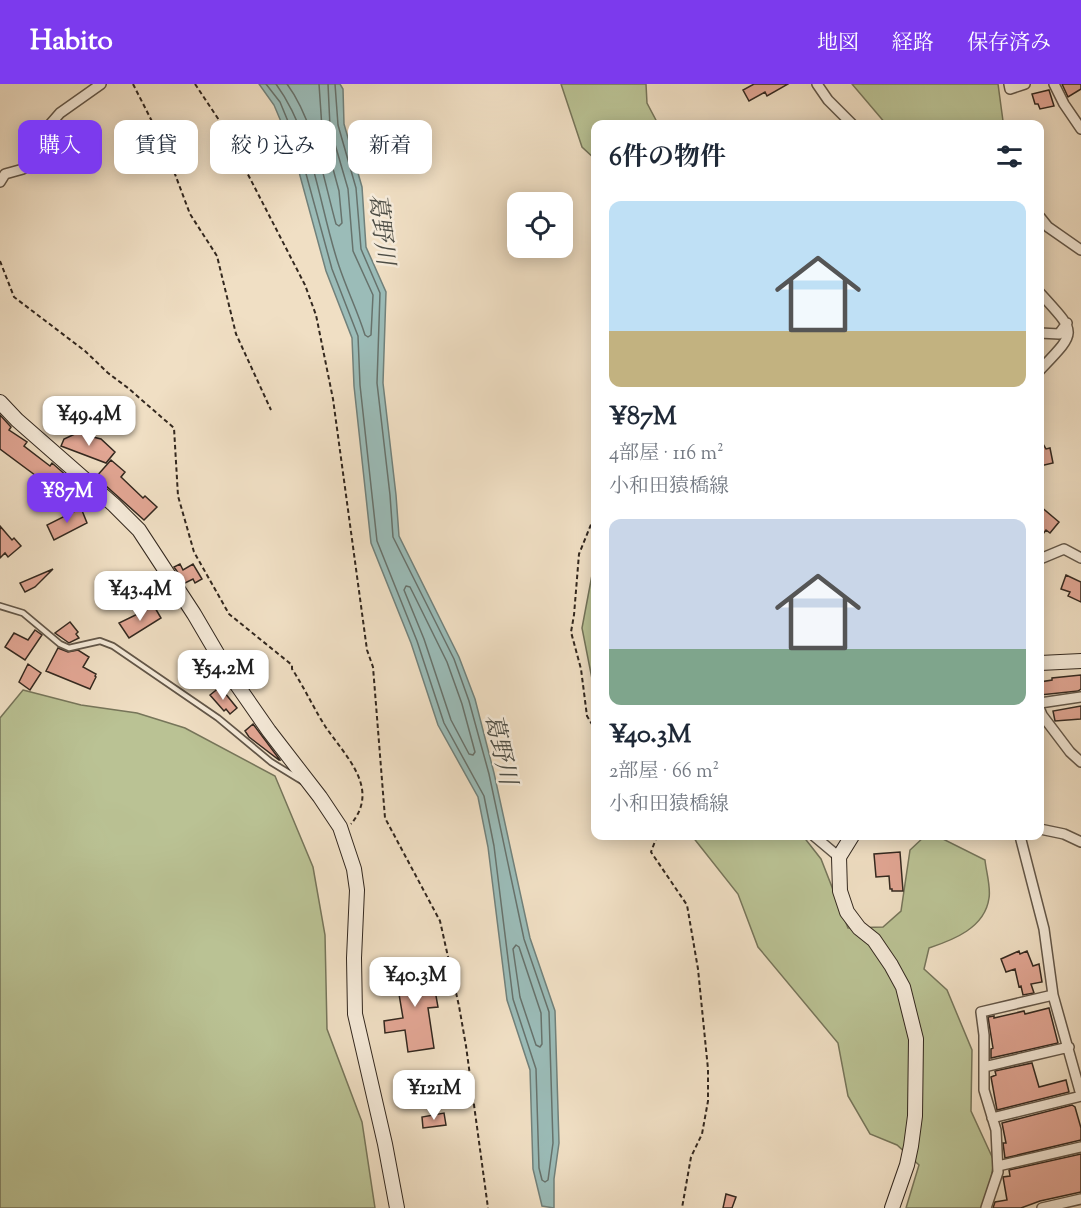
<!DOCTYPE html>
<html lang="ja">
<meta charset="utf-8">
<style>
:root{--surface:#fff;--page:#f6f6f7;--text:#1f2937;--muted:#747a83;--accent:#7c3aed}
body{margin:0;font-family:"Sorts Mill Goudy","Noto Serif JP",serif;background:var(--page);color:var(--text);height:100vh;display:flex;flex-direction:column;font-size:22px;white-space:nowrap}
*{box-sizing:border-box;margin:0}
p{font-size:20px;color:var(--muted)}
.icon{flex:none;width:33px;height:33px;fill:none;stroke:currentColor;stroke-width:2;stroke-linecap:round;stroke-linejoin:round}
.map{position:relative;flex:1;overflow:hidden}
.details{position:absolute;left:591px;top:36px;width:453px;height:720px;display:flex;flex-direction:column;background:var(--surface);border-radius:12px;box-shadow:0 3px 15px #0003}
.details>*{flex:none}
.guide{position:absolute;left:18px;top:36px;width:483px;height:54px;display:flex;gap:12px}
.fabs{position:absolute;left:507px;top:108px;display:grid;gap:12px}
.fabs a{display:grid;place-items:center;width:66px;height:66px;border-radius:12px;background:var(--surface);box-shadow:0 3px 15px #0003;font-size:30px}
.price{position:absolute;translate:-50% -51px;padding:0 14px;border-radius:12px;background:#fff;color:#222;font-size:20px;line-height:39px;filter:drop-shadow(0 2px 3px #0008)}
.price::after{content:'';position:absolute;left:50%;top:36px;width:18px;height:14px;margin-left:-9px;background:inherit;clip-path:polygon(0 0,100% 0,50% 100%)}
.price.selected{background:var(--accent);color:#fff}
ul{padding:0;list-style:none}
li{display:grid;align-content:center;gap:12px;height:318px;padding:0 18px}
li span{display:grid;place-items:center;height:186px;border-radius:12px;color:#555}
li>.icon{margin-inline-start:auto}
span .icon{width:108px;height:108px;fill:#fffc;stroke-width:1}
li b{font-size:26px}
h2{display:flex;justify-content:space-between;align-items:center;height:72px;padding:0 18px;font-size:26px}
.chip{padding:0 21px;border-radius:12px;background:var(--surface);box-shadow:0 3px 15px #0003;font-size:21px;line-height:54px}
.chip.selected{background:var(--accent);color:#fff}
header{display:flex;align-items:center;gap:36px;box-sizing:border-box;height:84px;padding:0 30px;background:var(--accent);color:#fff}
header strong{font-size:28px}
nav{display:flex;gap:33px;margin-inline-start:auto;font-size:21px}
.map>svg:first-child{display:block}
.green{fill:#bac294;stroke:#76755a;stroke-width:1.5}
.water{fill:#9bbcb8;stroke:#71817b;stroke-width:1.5}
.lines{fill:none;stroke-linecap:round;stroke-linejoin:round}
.shore{stroke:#67726c;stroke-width:1.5}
.building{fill:#e2a694;stroke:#33281f;stroke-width:1.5}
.lane-casing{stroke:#625648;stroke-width:8}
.street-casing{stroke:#625648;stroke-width:12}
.secondary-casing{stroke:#33281f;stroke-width:16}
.path{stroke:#33281f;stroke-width:2;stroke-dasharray:4.5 3;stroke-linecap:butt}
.lane{stroke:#f5ead9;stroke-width:4.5}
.street{stroke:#f5ead9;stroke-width:9}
.secondary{stroke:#f5ead9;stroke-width:14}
.labels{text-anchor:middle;stroke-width:5;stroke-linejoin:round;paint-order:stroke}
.water-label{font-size:24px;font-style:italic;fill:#4d4d45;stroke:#f5ead9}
</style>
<header>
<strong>Habito</strong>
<nav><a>地図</a><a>経路</a><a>保存済み</a></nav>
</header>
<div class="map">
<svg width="1081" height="1124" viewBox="0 0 1081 1124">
<rect width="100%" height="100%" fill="#f0dfc4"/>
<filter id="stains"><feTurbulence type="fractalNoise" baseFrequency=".00333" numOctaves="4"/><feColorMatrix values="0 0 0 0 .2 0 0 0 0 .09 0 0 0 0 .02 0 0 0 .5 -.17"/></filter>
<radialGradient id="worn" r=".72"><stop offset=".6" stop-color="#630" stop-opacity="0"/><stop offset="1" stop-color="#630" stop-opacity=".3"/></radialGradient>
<path class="green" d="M561 0H646L647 19 658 40H596L595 75 582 63Z
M852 0H998L1003 37 1016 40H886Z
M595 475V610L582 544Z
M23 606 81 621 137 629 185 644 275 692 313 783 325 851 327 945 362 1038 375 1124H0V634Z
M692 752H803L821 775 848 844 883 843 901 827 910 766 925 752H937L985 776C986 787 991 803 989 814 985 844 953 856 929 864L924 885 947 906 972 966 971 1027 994 1077 986 1124H906L919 1081 897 1061 870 1050 848 1012 838 959 758 863 738 810Z"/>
<path class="water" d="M259 0H340L343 5 344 40 362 103 366 163 386 208 383 299 396 411 399 452 459 573 475 615 494 689 530 854 555 927 559 1059 554 1095V1124L542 1122 533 1085 530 986 507 916 488 763 478 713 438 641 411 559 371 459 354 302 352 254 326 187 293 66 274 21Z"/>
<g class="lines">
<path class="shore" d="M266 0 280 18 299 64 332 185 358 252 360 301 377 457 417 557 444 639 484 712 494 762 513 915 536 985 539 1084 542 1096 545 1098 548 1096 553 1059 549 928 524 855 489 690 469 617 454 575 393 453 390 411 377 299 380 209 361 165 356 104 338 41 335 0
M276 0C314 52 319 123 339 182 347 206 358 228 365 251L368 253 371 251 373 211 353 167 348 105 330 43 328 0
M287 0C314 36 324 97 336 140L339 142 342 139 339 107 322 44 319 0
M406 502 410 503 415 513 447 578 462 620 475 668 473 671 469 670 451 636 424 555 404 506Z
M516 861 519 863 541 929 542 960 540 963 536 961 520 913 513 865Z"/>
</g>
<path class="building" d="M754 0H788L767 12 765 8 749 17 743 6Z
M1062 0H1081V5L1068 13Z
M1049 6 1054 22 1040 25 1038 20H1035L1032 10Z
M0 331 11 343 9 346 27 358 24 362 50 382 52 379 90 412 80 422 66 407 65 408 45 394 43 397 0 365Z
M77 349 101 355 115 368 106 379 61 362 64 355Z
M1040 355 1046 365 1050 364 1053 379 1040 382Z
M111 376 125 388 121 393 143 414 145 412 157 423 144 436 96 393Z
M1040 422 1059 438 1050 449 1046 446 1040 454Z
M81 424 87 439 54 456 47 441Z
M0 442 12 456 14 454 21 462 8 473 5 469 0 474Z
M180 480 183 486 193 480 202 495 195 499 193 495 185 499 174 483Z
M53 485 35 503 25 508 20 499Z
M1066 491 1081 498V518L1068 512 1070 508 1061 505Z
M158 492 163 499 135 515 129 503 147 495 148 497Z
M154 522 161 534 129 554 119 539Z
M70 538 78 548 76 550 79 554 69 559 55 549Z
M35 546 42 551 25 576 5 563 14 549 28 556Z
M58 564 68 568 78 566 89 573 83 583 96 590 95 592 96 593 90 605 46 587Z
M28 580 41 589 30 606 19 598Z
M1081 591V605L1078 607 1040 611V598L1052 596V594Z
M220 603 237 624 230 630 226 625 224 627 210 611Z
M1081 622V635L1055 637 1053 627Z
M253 640 280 676H279L249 653 245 647Z
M900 768 903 807H892V805H890L889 792 876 793 874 770Z
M1019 867 1020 870 1027 867 1033 882 1039 880 1042 898 1031 900 1034 909 1023 911 1021 902 1019 903 1015 885 1006 888 1001 875Z
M423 881 425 896 433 895 438 923 428 924 434 964 408 968 405 946 385 949 384 937 403 934 395 886Z
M1049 924 1058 959 991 974V965L993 964 988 933 994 932V934L1024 927 1025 930Z
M1032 979 1039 1003 1066 996 1069 1008 997 1026 991 993 996 991 995 987Z
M423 988 426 1012 407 1015 404 990Z
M1072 1021 1075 1023 1081 1044V1056L1005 1074 1003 1059H1006L1002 1039Z
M444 1029 446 1041 423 1044 422 1033Z
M1081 1070V1108L1040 1117 1021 1124H993L995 1118 1007 1116 1003 1093 1010 1092 1009 1086Z
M726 1110 736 1113 732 1124H723Z"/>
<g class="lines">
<g class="lane-casing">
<path id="lane" d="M0 522 23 529 60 560 69 564 100 557 113 562 218 634 271 678 302 697"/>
</g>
<g class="street-casing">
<path id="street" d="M817 0 828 16 852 40
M1009 0 1010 5 1025 0
M1054 0 1064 20 1081 45
M0 98 5 90 23 85 46 45 60 29 101 0
M1040 133 1048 143 1081 166
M1040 209C1077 250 1078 246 1040 286
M1040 249 1059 250 1067 239
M1040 475 1064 465 1081 474
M1040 619 1081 613
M1040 626 1042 631 1070 668 1081 678
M1040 745 1064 750 1081 758
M814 752 839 773
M1020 752 1044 845 1053 911 1081 1011
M984 983 1069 963
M992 1034 1081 1012
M998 1082 1081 1063
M986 1124 998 1088 996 1046 984 1006V951L981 928 1053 911
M1042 1124 1081 1115"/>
</g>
<g class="secondary-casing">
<path id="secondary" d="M0 318 17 336 114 421 139 446 194 530 228 588 269 647 320 713 340 743 354 785 357 806 354 874 355 930 385 1060 397 1124
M1040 579 1081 577
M852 752 839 773 840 807 847 828 859 844 874 856 891 881 903 903 916 955 915 1032 911 1062 907 1081 892 1124"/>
</g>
<path class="path" d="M133 0 164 61 190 130 217 172 236 250 271 326
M195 0 223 42 305 201 316 231 333 315 367 566 373 583 385 734 440 837 459 922 466 962 488 1124
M0 177 14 213 85 267 108 289 128 304 174 344 178 412 194 468 229 530 292 581V585C304 603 313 623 325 642 345 672 381 704 351 740
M596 411 592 438 579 470 574 531 571 548 581 585 587 632 596 647
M657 752 651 768 687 821 698 885 708 985V1017L702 1050 691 1073 682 1124"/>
<use href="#lane" class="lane"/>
<use href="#street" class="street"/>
<use href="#secondary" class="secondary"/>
</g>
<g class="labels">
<g class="water-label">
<text transform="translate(382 145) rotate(83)" y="8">葛野川</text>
<text transform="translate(501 665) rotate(77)" y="8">葛野川</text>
</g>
</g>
<rect width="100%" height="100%" filter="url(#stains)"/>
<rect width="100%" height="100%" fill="url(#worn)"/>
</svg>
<div class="fabs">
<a><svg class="icon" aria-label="locate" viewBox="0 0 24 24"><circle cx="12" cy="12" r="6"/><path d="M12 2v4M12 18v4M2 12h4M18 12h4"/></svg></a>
</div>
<b class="price" style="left:89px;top:363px">¥49.4M</b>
<b class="price selected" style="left:67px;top:440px">¥87M</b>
<b class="price" style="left:140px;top:538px">¥43.4M</b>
<b class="price" style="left:223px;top:617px">¥54.2M</b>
<b class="price" style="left:415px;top:924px">¥40.3M</b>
<b class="price" style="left:434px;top:1037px">¥121M</b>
<div class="guide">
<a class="chip selected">購入</a>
<a class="chip">賃貸</a>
<a class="chip">絞り込み</a>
<a class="chip">新着</a>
</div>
<section class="details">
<h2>6件の物件<svg class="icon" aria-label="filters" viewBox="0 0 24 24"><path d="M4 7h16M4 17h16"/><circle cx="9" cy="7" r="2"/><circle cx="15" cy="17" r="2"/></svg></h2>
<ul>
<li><span style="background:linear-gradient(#bfe0f5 70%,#c2b280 0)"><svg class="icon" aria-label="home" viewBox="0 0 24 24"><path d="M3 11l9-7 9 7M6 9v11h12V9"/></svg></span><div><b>¥87M</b><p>4部屋 · 116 m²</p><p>小和田猿橋線</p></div></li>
<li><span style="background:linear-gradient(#c9d6e8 70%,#7fa58c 0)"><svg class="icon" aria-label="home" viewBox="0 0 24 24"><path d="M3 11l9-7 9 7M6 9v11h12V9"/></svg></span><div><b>¥40.3M</b><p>2部屋 · 66 m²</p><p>小和田猿橋線</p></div></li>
</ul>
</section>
</div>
